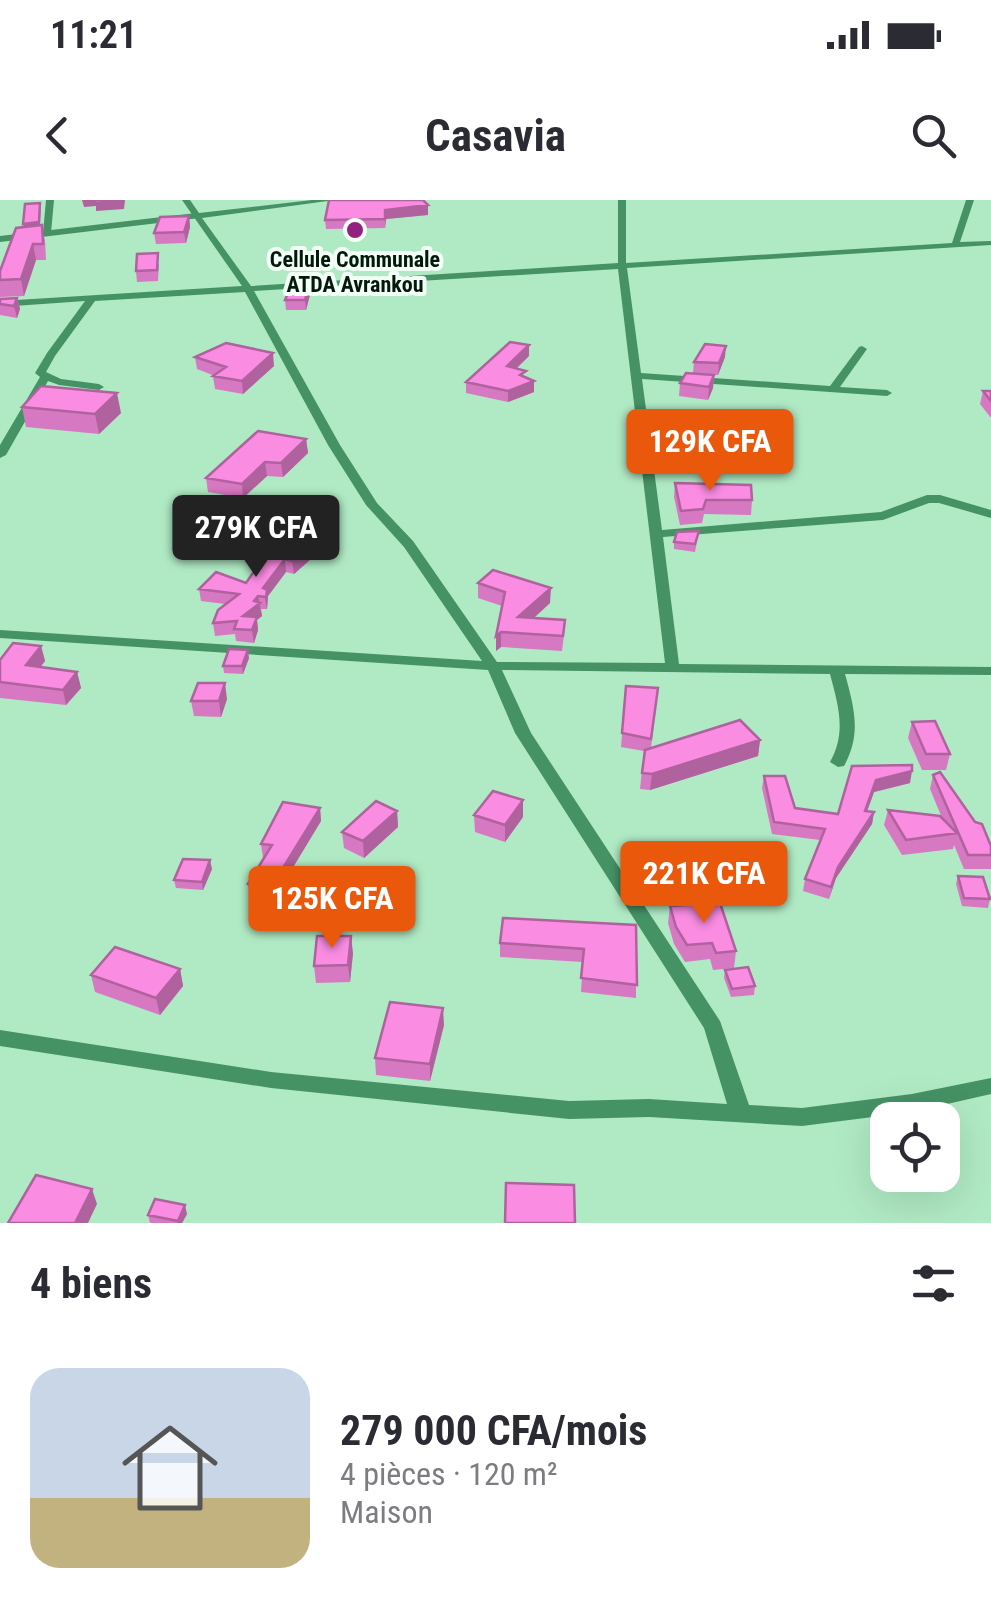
<!DOCTYPE html>
<html lang="fr">
<meta charset="utf-8">
<style>
:root{--surface:#fff;--page:#f2f2f3;--text:#2b2b33;--muted:#7c7c81;--line:#e1e1e2;--accent:#ea580c}
body{margin:0;font-family:"Roboto Condensed",sans-serif;background:var(--page);color:var(--text);height:100vh;display:flex;flex-direction:column;font-size:38px;white-space:nowrap}
*{box-sizing:border-box;margin:0}
p{font-size:32px;color:var(--muted)}
.icon{flex:none;width:55px;height:55px;fill:none;stroke:currentColor;stroke-width:2;stroke-linecap:round;stroke-linejoin:round}
.map{position:relative;height:1023px;overflow:hidden}
.details{display:flex;flex-direction:column;background:var(--surface);flex:1}
.details>*{flex:none}
.tools{position:absolute;left:870px;top:902px;display:grid;gap:20px}
.tools a{display:grid;place-items:center;width:90px;height:90px;border-radius:20px;background:var(--surface);box-shadow:0 10px 40px #0002;font-size:50px}
.price{position:absolute;translate:-50% -85px;padding:0 22px;border-radius:10px;background:var(--accent);color:#fff;font-size:32px;line-height:65px;filter:drop-shadow(0 2px 5px #0008)}
.price::after{content:'';position:absolute;left:50%;top:60px;width:30px;height:22px;margin-left:-15px;background:inherit;clip-path:polygon(0 0,100% 0,50% 100%)}
.price.on{background:#222;color:#fff}
ul{padding:0;list-style:none}
li{display:flex;align-items:center;gap:30px;height:250px;padding:0 30px}
li+li{border-top:2px solid var(--line)}
li span{display:grid;place-items:center;flex:none;width:280px;height:200px;border-radius:30px;color:#555}
li>.icon{margin-inline-start:auto}
span .icon{width:120px;height:120px;fill:#fffc;stroke-width:1}
li b{font-size:42px}
h2{display:flex;justify-content:space-between;align-items:center;height:120px;padding:0 30px;font-size:42px}
.status{display:flex;justify-content:space-between;align-items:center;height:70px;padding:0 50px;background:var(--surface);direction:ltr}
.status svg{height:28px;fill:currentColor}
header{display:flex;justify-content:space-between;align-items:center;height:130px;padding:0 30px;background:var(--surface);font-size:45px;font-weight:700}
.map>svg:first-child{display:block}
.lines{fill:none;stroke-linecap:round;stroke-linejoin:round}
.minor{fill:#459265;fill-rule:evenodd}
.tertiary{fill:#459265;fill-rule:evenodd}
.wall{fill:#d778c2}
.shaded-wall{fill:#af629e}
.building{fill:#fa8ce2;stroke:#af629e;stroke-width:2.5}
.poi-dot{fill:#932180;stroke:#f3fef6;stroke-width:4}
.labels{text-anchor:middle;stroke-width:8;stroke-linejoin:round;paint-order:stroke}
.far-poi-label{font-size:22px;font-weight:bold;fill:#03190c;stroke:#f3fef6}
</style>
<div class="status"><b>11:21</b><svg viewBox="0 0 49 12"><path d="M0 12V9h3v3zM5 12V6h3v6zM10 12V3h3v9zM15 12V0h3v12zM26 1h20v11H26zM47 4h2v5h-2z"/></svg></div>
<header><svg class="icon" aria-label="back" viewBox="0 0 24 24"><path d="M15 5l-7 7 7 7"/></svg>Casavia<svg class="icon" aria-label="search" viewBox="0 0 24 24"><circle cx="10" cy="10" r="6"/><path d="M15 15l6 6"/></svg></header>
<div class="map">
<svg width="991" height="1023" viewBox="0 0 991 1023">
<rect width="100%" height="100%" fill="#b0eac4"/>
<g class="lines">
<path class="minor" d="M46 0H54L51 33 47 35 43 33Z
M182 0H190L199 13 312 0H335L202 18 251 86 618 63V0H626V63L952 43 966 0H974L960 42 991 41V45L627 68 641 173 830 186 859 147 862 146 867 149 840 187 887 190 892 193 887 196 642 179 662 330 881 312 927 295H940L991 310V318L939 303H929L883 320 663 337 679 464 991 467V475L845 474C854 507 862 534 844 566L838 567 830 562C847 532 838 505 830 474L502 470 531 533 720 821 749 905 802 908 912 894 991 878V894L912 912 802 926 649 917 569 919 271 888 0 846V830L271 872 569 901 649 899 727 904 704 828 515 533 488 470 0 438V430L482 461 404 347 366 305 328 245 245 92 95 101 55 156 46 172 61 179 99 184 104 187 99 190 59 185 48 181 6 255 0 258V245L40 177 35 173 47 153 85 101 0 107V101L242 86ZM618 69 665 463 497 462 413 341 377 303 340 245 254 91Z"/>
<path class="tertiary" d="M196 13 200 14V18L0 42V36Z"/>
</g>
<path class="wall" d="M41 8 40 25 45 40 46 60H36L24 96 0 97V71L23 27Z
M428 15 386 19 385 28 326 29 325 20Z
M189 16 190 27 186 43 156 44 154 33Z
M159 64 158 81 137 82 136 71Z
M311 91 306 110H286L285 100Z
M17 98 20 109 17 118 0 115V99Z
M529 156 516 169 526 178 534 181V192L508 202 466 193V182Z
M195 157 274 166 243 194 215 189 213 176H215L197 169Z
M725 157 718 175 693 173 694 162Z
M714 175 713 188 708 200 679 196 680 183Z
M983 191H991V218L980 204Z
M22 207 121 213 99 234 26 227Z
M306 239 308 253 283 277 267 276 243 298 208 292 206 278Z
M675 283 752 300 751 315 704 314 702 323 680 325 674 297Z
M308 328V335L321 350 294 374 286 372 268 396 267 409H261L262 416 257 420 258 430 254 443 236 441 235 434 215 436 213 423 225 404 201 401 199 389 246 383Z
M699 331 695 352 674 349V342Z
M478 383 550 403 534 418 564 435 562 451 501 447 496 451 502 406 478 398Z
M41 446 45 461 40 467 77 472 81 488 66 505 0 498V460Z
M249 458 243 474 224 473 223 466Z
M626 486 658 488 651 548 760 540 758 556 650 590 640 589 644 551 621 547Z
M227 499 221 517 194 516 191 501Z
M912 522 950 554 946 570H922L908 538Z
M852 566 910 583 874 592 867 611 874 612 872 624 836 678 829 699 803 691 805 679 820 640 772 634 762 588 764 576 795 608 838 614Z
M933 575 991 646V669H964L954 645 953 649 902 655 884 625 888 610 942 618 930 589Z
M523 600V617L505 642 475 632 474 615Z
M320 608 321 621 272 702 250 697 248 684 264 658H263L261 644Z
M397 611 398 627 364 658 344 648 342 632Z
M212 669 203 690 176 688 174 680Z
M958 676 990 699 988 708 962 706 956 684Z
M670 706 736 751 734 768 713 770 710 759 685 762 674 744 668 723Z
M636 725V798L581 792 583 762 500 757V743Z
M353 753 350 782 316 783 314 766Z
M180 769 183 786 160 815 95 792 91 775Z
M725 770 755 786 754 795 731 797 724 778Z
M444 825 430 881 376 875 375 858Z
M187 1014 182 1023H150L148 1015Z"/>
<path class="shaded-wall" d="M82 0H125L124 9 96 11V6L84 7Z
M40 3V28L24 29 23 24Z
M428 5V15L386 19 385 28V10Z
M189 16 190 27 186 43 184 32Z
M33 44 36 60 24 96 21 79Z
M310 81 311 91 306 110 305 100Z
M17 98 20 109 17 118 14 106Z
M529 145V156L507 177V166Z
M726 146 725 157 718 175 719 163Z
M273 153 274 166 243 194 242 181Z
M714 175 713 188 708 200 709 187Z
M534 181V192L508 202V191Z
M117 193 121 213 99 234 95 214Z
M306 239 308 253 283 277 281 263Z
M265 262 267 276 243 298 242 284Z
M320 338 321 350 294 374 292 361Z
M285 359 286 372 268 396 267 409 263 388Z
M551 388 550 403 518 432V417Z
M258 396 262 416 257 420 258 430 254 443 252 430 243 416Z
M501 432V447L496 451V436Z
M41 446 45 461 30 481 26 465Z
M248 450 249 458 243 474 242 466Z
M77 472 81 488 66 505 63 490Z
M225 483 227 499 221 517 219 501Z
M760 540 758 556 650 590 652 574Z
M912 571 910 583 874 592 863 623 876 580Z
M523 600V617L505 642V625Z
M320 608 321 621 272 702 270 689Z
M397 611 398 627 364 658 363 641Z
M874 612 872 624 836 678 829 699 838 667Z
M210 660 212 669 203 690 202 682Z
M351 736 353 753 350 782 348 765Z
M180 769 183 786 160 815 156 798Z
M443 808 444 825 430 881V864Z
M92 989 97 1004 88 1023H75Z
M185 1005 187 1014 182 1023H178V1021Z"/>
<path class="building" d="M95 0H123V1L95 3Z
M329 0H423L428 5 385 10V19L325 20Z
M40 3 39 22 23 24 25 4Z
M189 16 184 32 154 33 160 17Z
M42 25 43 44H33L21 79 0 80V71L16 28Z
M158 53 157 70 136 71 137 54Z
M310 81 305 100H285L293 82Z
M17 98 14 106 0 104V99Z
M510 142 529 145 507 166 526 171 520 175 534 181 508 191 466 182Z
M226 143 273 153 242 181 213 176 226 167 195 157Z
M705 144 726 146 719 163 694 162Z
M686 173 714 175 709 187 680 183Z
M41 186 117 193 95 214 22 207Z
M983 191H991V201Z
M258 231 306 239 281 263 265 262 242 284 206 278Z
M675 283 751 285 752 300H706L703 309 681 311Z
M304 324 308 328 303 334 320 338 292 361 285 359 263 388 267 390 266 397 258 396 254 401 260 403 243 416 257 417 252 430 234 429 237 421 213 423 218 410 239 394 199 389 216 372 246 383 266 354Z
M699 331 695 344 674 342 677 332Z
M493 370 551 388 518 417 565 420 563 436 501 432 496 436 505 392 478 383Z
M13 443 41 446 26 465 77 472 63 490 0 482V460Z
M229 449 248 450 242 466H223Z
M198 483H225L219 501H191Z
M626 486 658 488 651 539 622 533Z
M740 520 760 540 652 574 642 573 645 550Z
M935 521 950 554H926L912 522Z
M912 565V571L876 580 865 611 874 612 838 667 831 687 805 679 825 629 774 622 764 576H785L795 608 838 614 852 566Z
M940 572 975 622 982 624 991 646V655H968L933 575Z
M493 591 523 600 505 625 474 615Z
M376 601 397 611 363 641 342 632Z
M283 602 320 608 270 689 248 684 272 645 261 644Z
M888 610 940 616 957 633 906 640Z
M183 659 210 660 202 682 174 680Z
M958 676 983 677 990 699 964 698Z
M720 703 736 751 716 753 712 743 687 745 676 727 670 706Z
M503 718 636 725 637 785 581 778 584 749 500 743Z
M317 736H351L348 765 314 766Z
M115 747 180 769 156 798 91 775Z
M748 767 755 786 732 789 725 770Z
M390 802 443 808 430 864 375 858Z
M36 975 92 989 75 1023H8Z
M506 983 574 985 575 1023H505Z
M155 999 185 1005 178 1021 148 1015Z"/>
<circle class="poi-dot" cx="355" cy="30" r="10"/>
<g class="labels">
<g class="far-poi-label">
<text x="355" y="67">Cellule Communale<tspan x="355" dy="25">ATDA Avrankou</tspan></text>
</g>
</g>
</svg>
<div class="tools">
<a><svg class="icon" aria-label="locate" viewBox="0 0 24 24"><circle cx="12" cy="12" r="6"/><path d="M12 2v4M12 18v4M2 12h4M18 12h4"/></svg></a>
</div>
<b class="price" style="left:710px;top:294px">129K CFA</b>
<b class="price on" style="left:256px;top:380px">279K CFA</b>
<b class="price" style="left:704px;top:726px">221K CFA</b>
<b class="price" style="left:332px;top:751px">125K CFA</b>
</div>
<section class="details">
<h2>4 biens<svg class="icon" aria-label="filters" viewBox="0 0 24 24"><path d="M4 7h16M4 17h16"/><circle cx="9" cy="7" r="2"/><circle cx="15" cy="17" r="2"/></svg></h2>
<ul>
<li><span style="background:linear-gradient(#c9d6e8 65%,#c2b280 0)"><svg class="icon" aria-label="home" viewBox="0 0 24 24"><path d="M3 11l9-7 9 7M6 9v11h12V9"/></svg></span><div><b>279 000 CFA/mois</b><p>4 pièces · 120 m²</p><p>Maison</p></div></li>
</ul>
</section>
